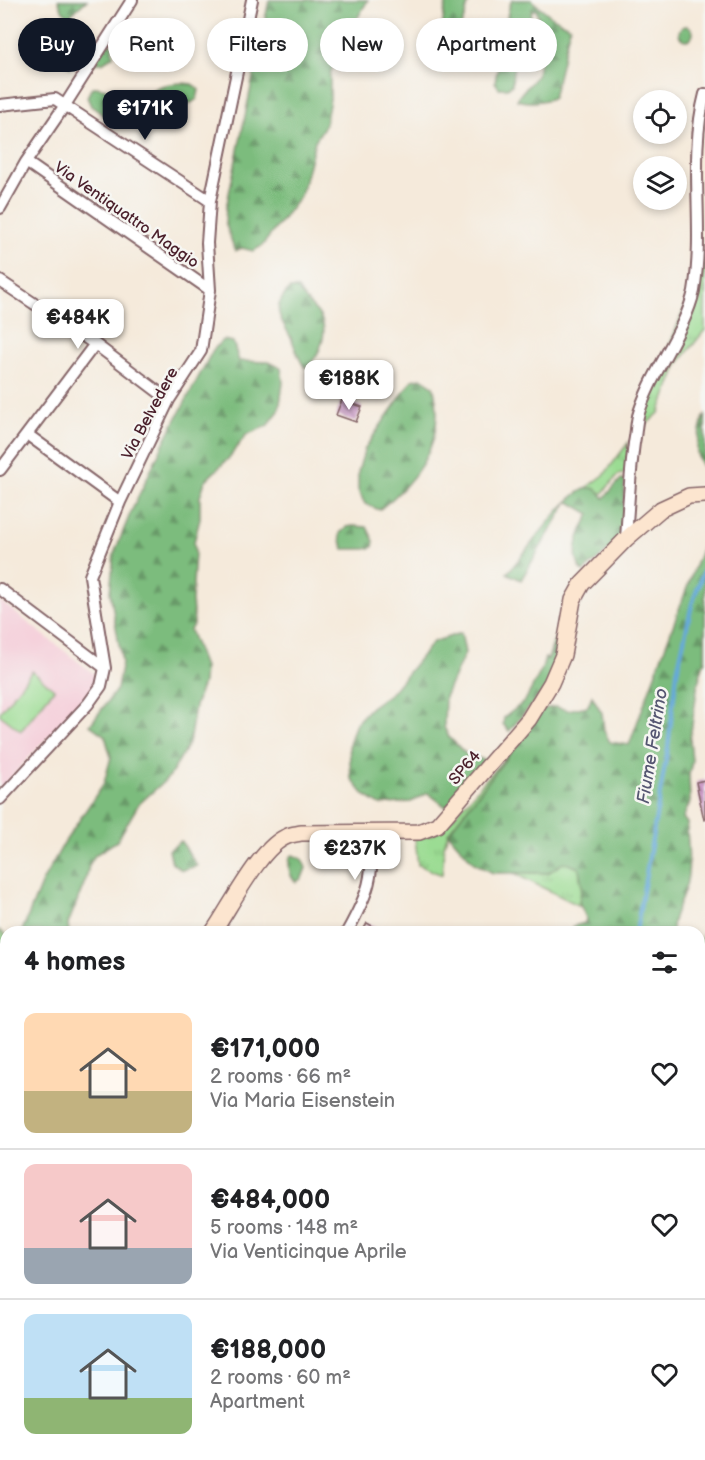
<!DOCTYPE html>
<meta charset="utf-8">
<style>
:root{--surface:#fff;--page:#f2f2f2;--text:#202124;--muted:#757577;--line:#e0e0e0;--accent:#111827}
body{margin:0;font-family:"Balsamiq Sans",sans-serif;background:var(--page);color:var(--text);height:100vh;display:flex;flex-direction:column;font-size:22px;white-space:nowrap}
*{box-sizing:border-box;margin:0}
p{font-size:20px;color:var(--muted)}
.icon{flex:none;width:33px;height:33px;fill:none;stroke:currentColor;stroke-width:2;stroke-linecap:round;stroke-linejoin:round}
.map{position:relative;flex:1;overflow:hidden}
.drawer{position:absolute;left:0px;top:926px;width:705px;height:536px;display:flex;flex-direction:column;background:var(--surface);border-radius:18px 18px 0 0;box-shadow:0 3px 9px #0003}
.drawer>*{flex:none}
.top-card{position:absolute;left:18px;top:18px;width:669px;height:54px;display:flex;gap:12px}
.tools{position:absolute;left:633px;top:90px;display:grid;gap:12px}
.tools a{display:grid;place-items:center;width:54px;height:54px;border-radius:50%;background:var(--surface);box-shadow:0 3px 9px #0003;font-size:30px}
.price{position:absolute;translate:-50% -51px;padding:0 14px;border-radius:12px;background:#fff;color:#222;font-size:20px;line-height:39px;filter:drop-shadow(0 2px 3px #0008)}
.price::after{content:'';position:absolute;left:50%;top:36px;width:18px;height:14px;margin-left:-9px;background:inherit;clip-path:polygon(0 0,100% 0,50% 100%)}
.price.selected{background:var(--accent);color:#fff}
ul{padding:0;list-style:none}
li{display:flex;align-items:center;gap:18px;height:150px;padding:0 24px}
li+li{border-top:2px solid var(--line)}
li span{display:grid;place-items:center;flex:none;width:168px;height:120px;border-radius:12px;color:#555}
li>.icon{margin-inline-start:auto}
span .icon{width:72px;height:72px;fill:#fffc;stroke-width:1}
li b{font-size:26px}
h2{display:flex;justify-content:space-between;align-items:center;height:72px;padding:0 24px;font-size:26px}
.chip{padding:0 21px;border-radius:27px;background:var(--surface);box-shadow:0 3px 9px #0003;font-size:21px;line-height:54px}
.chip.selected{background:var(--accent);color:#fff}
.map>svg:first-child{display:block}
.built{fill:#f5cfda}
.grass{fill:url(#grass-tufts);stroke:#727e5f;stroke-width:1.5}
.forest{fill:url(#forest-firs);stroke:#636e54;stroke-width:1.5}
.park{fill:#9bdc93;stroke:#727e5f;stroke-width:1.5}
.garden{fill:url(#garden-furrows);stroke:#727e5f;stroke-width:1.5}
.lines{fill:none;stroke-linecap:round;stroke-linejoin:round}
.stream{stroke:#65a9da;stroke-width:4}
.building{fill:url(#building-back-hatch)}
.street-casing{stroke:#866669;stroke-width:14}
.secondary-casing{stroke:#866669;stroke-width:18}
.street{stroke:#fff;stroke-width:10}
.secondary{stroke:#fce5cf;stroke-width:15}
.labels{text-anchor:middle;stroke-width:5;stroke-linejoin:round;paint-order:stroke}
.street-label{font-size:16px;fill:#4a1f2b;stroke:#f6f6f2}
.water-label{font-size:18px;font-style:italic;fill:#555671;stroke:#f6f6f2}
</style>
<div class="map">
<svg width="705" height="1460" viewBox="0 0 705 1460">
<defs>
<pattern id="grass-tufts" width="24" height="20" patternUnits="userSpaceOnUse" patternTransform="scale(1.5)"><rect width="24" height="20" fill="#9bdc93"/><path d="M3 7l-1-3M5 7V3M7 7l1-3M15 17l-1-3M17 17v-4M19 17l1-3" fill="none" stroke="#87bc7f"/></pattern>
<pattern id="forest-firs" width="22" height="20" patternUnits="userSpaceOnUse" patternTransform="scale(1.5)"><rect width="22" height="20" fill="#7cbc7d"/><path d="M5 1l3.5 6h-7zM16 11l3.5 6h-7z" fill="#689867"/></pattern>
<pattern id="garden-furrows" width="10" height="10" patternUnits="userSpaceOnUse" patternTransform="scale(1.5)"><rect width="10" height="10" fill="#9bdc93"/><path d="M-1 1l2-2M0 10L10 0M9 11l2-2" fill="none" stroke="#87bc7f"/></pattern>
<pattern id="building-back-hatch" width="6" height="6" patternUnits="userSpaceOnUse" patternTransform="scale(1.5)"><rect width="6" height="6" fill="#cd9ac9"/><path d="M-1 5l2 2M0 0l6 6M5-1l2 2" fill="none" stroke="#a87da3"/></pattern>
</defs>
<rect width="100%" height="100%" fill="#f6f6f2"/>
<filter id="ink" filterUnits="userSpaceOnUse"><feTurbulence type="fractalNoise" baseFrequency=".0167" numOctaves="2"/><feDisplacementMap in="SourceGraphic" scale="12" xChannelSelector="R" yChannelSelector="G"/><feConvolveMatrix kernelMatrix="1 2 1 2 8 2 1 2 1" color-interpolation-filters="sRGB"/></filter>
<filter id="wash" filterUnits="userSpaceOnUse"><feTurbulence type="fractalNoise" baseFrequency=".008" numOctaves="4" result="noise"/><feDisplacementMap in="SourceGraphic" scale="24" xChannelSelector="R" yChannelSelector="G"/><feGaussianBlur stdDeviation="1.35" result="paint"/><feColorMatrix in="noise" values="0 0 0 0 0 0 0 0 0 0 0 0 0 0 0 0 0 1.4 0 .05"/><feComposite in="paint" operator="in"/></filter>
<g filter="url(#wash)">
<rect width="100%" height="100%" fill="#f5eadb"/>
<path class="built" d="M0 601 94 674V687L0 789Z"/>
<path class="grass" d="M705 256V330L678 364 659 413 640 430 653 387Z
M628 443V473L618 475 601 495 600 492 585 489 604 475Z
M525 734 448 833 444 846 442 875 418 865 415 838 434 834 451 820Z
M564 862 579 868 582 887 579 902 582 907 513 873H548Z
M705 931V1050L699 1056V942Z
M705 1368V1460H663V1455H699V1369Z"/>
<path class="forest" d="M58 0H87L69 16 63 11Z
M269 0H368L336 55 330 75V99L325 125 315 141 303 188 299 198 262 246 253 251 242 248 235 251 225 222 226 208Z
M447 0H469L465 16 454 42 446 39C440 29 444 11 447 0Z
M512 0H531L551 16 570 27 553 98C541 102 529 104 517 100 521 90 533 84 537 73 543 59 542 23 536 10H532C531 20 528 24 524 33 517 50 512 67 512 85L507 88H499L495 82C497 68 501 56 505 43 508 29 505 12 512 0Z
M679 33a7 7 0 1 1 14 0a7 7 0 1 1-14 0Z
M65 31 83 37 105 39 112 45 113 56 102 63H81L70 68C57 59 54 42 65 31Z
M182 83 192 84 199 90 197 99 191 103H174L154 109 145 100C151 85 167 84 182 83Z
M92 87C106 86 118 95 127 105 125 115 119 118 109 119L91 106 87 97Z
M290 289H298C303 299 310 304 317 312 331 328 321 357 305 368 298 359 296 349 291 338 281 318 269 309 290 289Z
M223 340 233 342 239 361 269 362 281 368 283 383 279 411 267 426 246 435 228 459 205 481 200 497V519L194 542 195 552 192 601 194 623 190 630 204 667 203 683 195 706 189 743 170 776 138 805 117 841 95 855 89 865 86 879 68 924 69 931H22L42 882 64 843 104 783 111 757 105 736 90 725 117 689 122 662 110 592 114 554 130 514 166 438 213 350Z
M421 378 433 386C448 439 419 479 379 510L365 504 358 490V472L365 448 412 380Z
M705 415V469C690 455 700 436 703 418Z
M621 479 625 480 622 539 583 572C568 554 581 531 590 514L568 501 521 580 507 573C525 556 568 488 590 488 597 487 600 493 604 498Z
M353 526 367 527 374 541 373 547 366 549H344L340 538V533L347 527Z
M705 539V659L698 683 690 739 692 761 689 775 690 802 683 818 687 823C687 843 691 862 687 881 684 899 671 915 672 931H571L574 926 585 923 586 918 579 902 582 887 579 868 564 862 548 873H493L474 863 448 833 525 734 537 710 555 707 568 710 588 706 592 696 602 713 604 731 610 742 629 745Z
M567 601 552 681 509 731 503 724 504 718 525 701 542 669 545 658 548 659Z
M461 633 465 653 445 697 444 727 449 737 468 756 486 760 446 807 428 793 411 802 380 805 364 795 351 778 349 744 356 723 371 707 392 692 433 642Z
M181 841 197 866 182 870 172 863 169 850Z
M293 855 302 859 306 868 302 878 296 882C289 877 288 866 290 857Z
M6 963V1055L0 1057V973Z
M703 1050H705V1090L699 1098V1056Z
M699 1195C705 1206 705 1224 705 1237L699 1235Z
M429 1455H541L530 1460H430Z"/>
<path class="park" d="M32 671 54 689 21 731 0 715V712Z"/>
<path class="garden" d="M0 930 6 936V963L0 972Z"/>
<g class="lines">
<path class="stream" d="M636 932 668 747 677 672 692 604 705 567
M469 1460 471 1455"/>
</g>
<g id="blocks">
<path class="building" d="M342 400 362 407 356 422 336 415Z
M705 780V820H704L696 782Z
M367 923 383 932H362Z"/>
</g>
</g>
<g filter="url(#ink)">
<use href="#blocks" fill-opacity="0" stroke="#866669" stroke-width="1.5"/>
<g class="lines">
<g class="street-casing">
<path id="street" d="M0 105 55 99 210 201
M26 162 210 290
M0 208 26 162 65 105 132 0
M0 281 95 344 169 400
M28 435 120 502
M0 470 95 344
M626 539C628 507 630 475 634 443 636 434 636 425 638 416 650 373 685 332 694 291 705 226 688 158 705 94
M0 589 105 668
M0 799 88 704 101 686 105 668 90 576 120 502 169 400 201 351 210 290 207 243 210 201 252 0
M347 932C369 892 374 878 371 833
M699 1079 705 1075
M0 1198 6 1199"/>
</g>
<g class="secondary-casing">
<path id="secondary" d="M213 932C230 908 261 845 288 836 292 834 297 834 301 833L419 832 437 825 529 719 551 683 563 655 573 600 582 584 626 539 661 509 689 496 705 495
M0 1058H6
M0 1110H6
M0 1150 6 1148"/>
</g>
<use href="#street" class="street"/>
<use href="#secondary" class="secondary"/>
</g>
</g>
<g class="labels">
<g class="street-label">
<text transform="translate(127 214) rotate(35)" y="6">Via Ventiquattro Maggio</text>
<text transform="translate(149 413) rotate(-62)" y="6">Via Belvedere</text>
<text transform="translate(464 767) rotate(-49)" y="6">SP64</text>
</g>
<g class="water-label">
<text transform="translate(652 746) rotate(-81)" y="6">Fiume Feltrino</text>
</g>
</g>
</svg>
<div class="tools">
<a><svg class="icon" aria-label="locate" viewBox="0 0 24 24"><circle cx="12" cy="12" r="6"/><path d="M12 2v4M12 18v4M2 12h4M18 12h4"/></svg></a>
<a><svg class="icon" aria-label="layers" viewBox="0 0 24 24"><path d="M12 4l9 5-9 5-9-5zM3 14l9 5 9-5"/></svg></a>
</div>
<b class="price selected" style="left:145px;top:141px">€171K</b>
<b class="price" style="left:78px;top:350px">€484K</b>
<b class="price" style="left:349px;top:411px">€188K</b>
<b class="price" style="left:355px;top:881px">€237K</b>
<div class="top-card">
<a class="chip selected">Buy</a>
<a class="chip">Rent</a>
<a class="chip">Filters</a>
<a class="chip">New</a>
<a class="chip">Apartment</a>
</div>
<section class="drawer">
<h2>4 homes<svg class="icon" aria-label="filters" viewBox="0 0 24 24"><path d="M4 7h16M4 17h16"/><circle cx="9" cy="7" r="2"/><circle cx="15" cy="17" r="2"/></svg></h2>
<ul>
<li><span style="background:linear-gradient(#ffd9b3 65%,#c2b280 0)"><svg class="icon" aria-label="home" viewBox="0 0 24 24"><path d="M3 11l9-7 9 7M6 9v11h12V9"/></svg></span><div><b>€171,000</b><p>2 rooms · 66 m²</p><p>Via Maria Eisenstein</p></div><svg class="icon" aria-label="heart" viewBox="0 0 24 24"><path d="M12 20l-8-8c-3-5 5-10 8-4 3-6 11-1 8 4z"/></svg></li>
<li><span style="background:linear-gradient(#f6c9c9 70%,#9aa5b1 0)"><svg class="icon" aria-label="home" viewBox="0 0 24 24"><path d="M3 11l9-7 9 7M6 9v11h12V9"/></svg></span><div><b>€484,000</b><p>5 rooms · 148 m²</p><p>Via Venticinque Aprile</p></div><svg class="icon" aria-label="heart" viewBox="0 0 24 24"><path d="M12 20l-8-8c-3-5 5-10 8-4 3-6 11-1 8 4z"/></svg></li>
<li><span style="background:linear-gradient(#bfe0f5 70%,#8fb573 0)"><svg class="icon" aria-label="home" viewBox="0 0 24 24"><path d="M3 11l9-7 9 7M6 9v11h12V9"/></svg></span><div><b>€188,000</b><p>2 rooms · 60 m²</p><p>Apartment</p></div><svg class="icon" aria-label="heart" viewBox="0 0 24 24"><path d="M12 20l-8-8c-3-5 5-10 8-4 3-6 11-1 8 4z"/></svg></li>
</ul>
</section>
</div>
